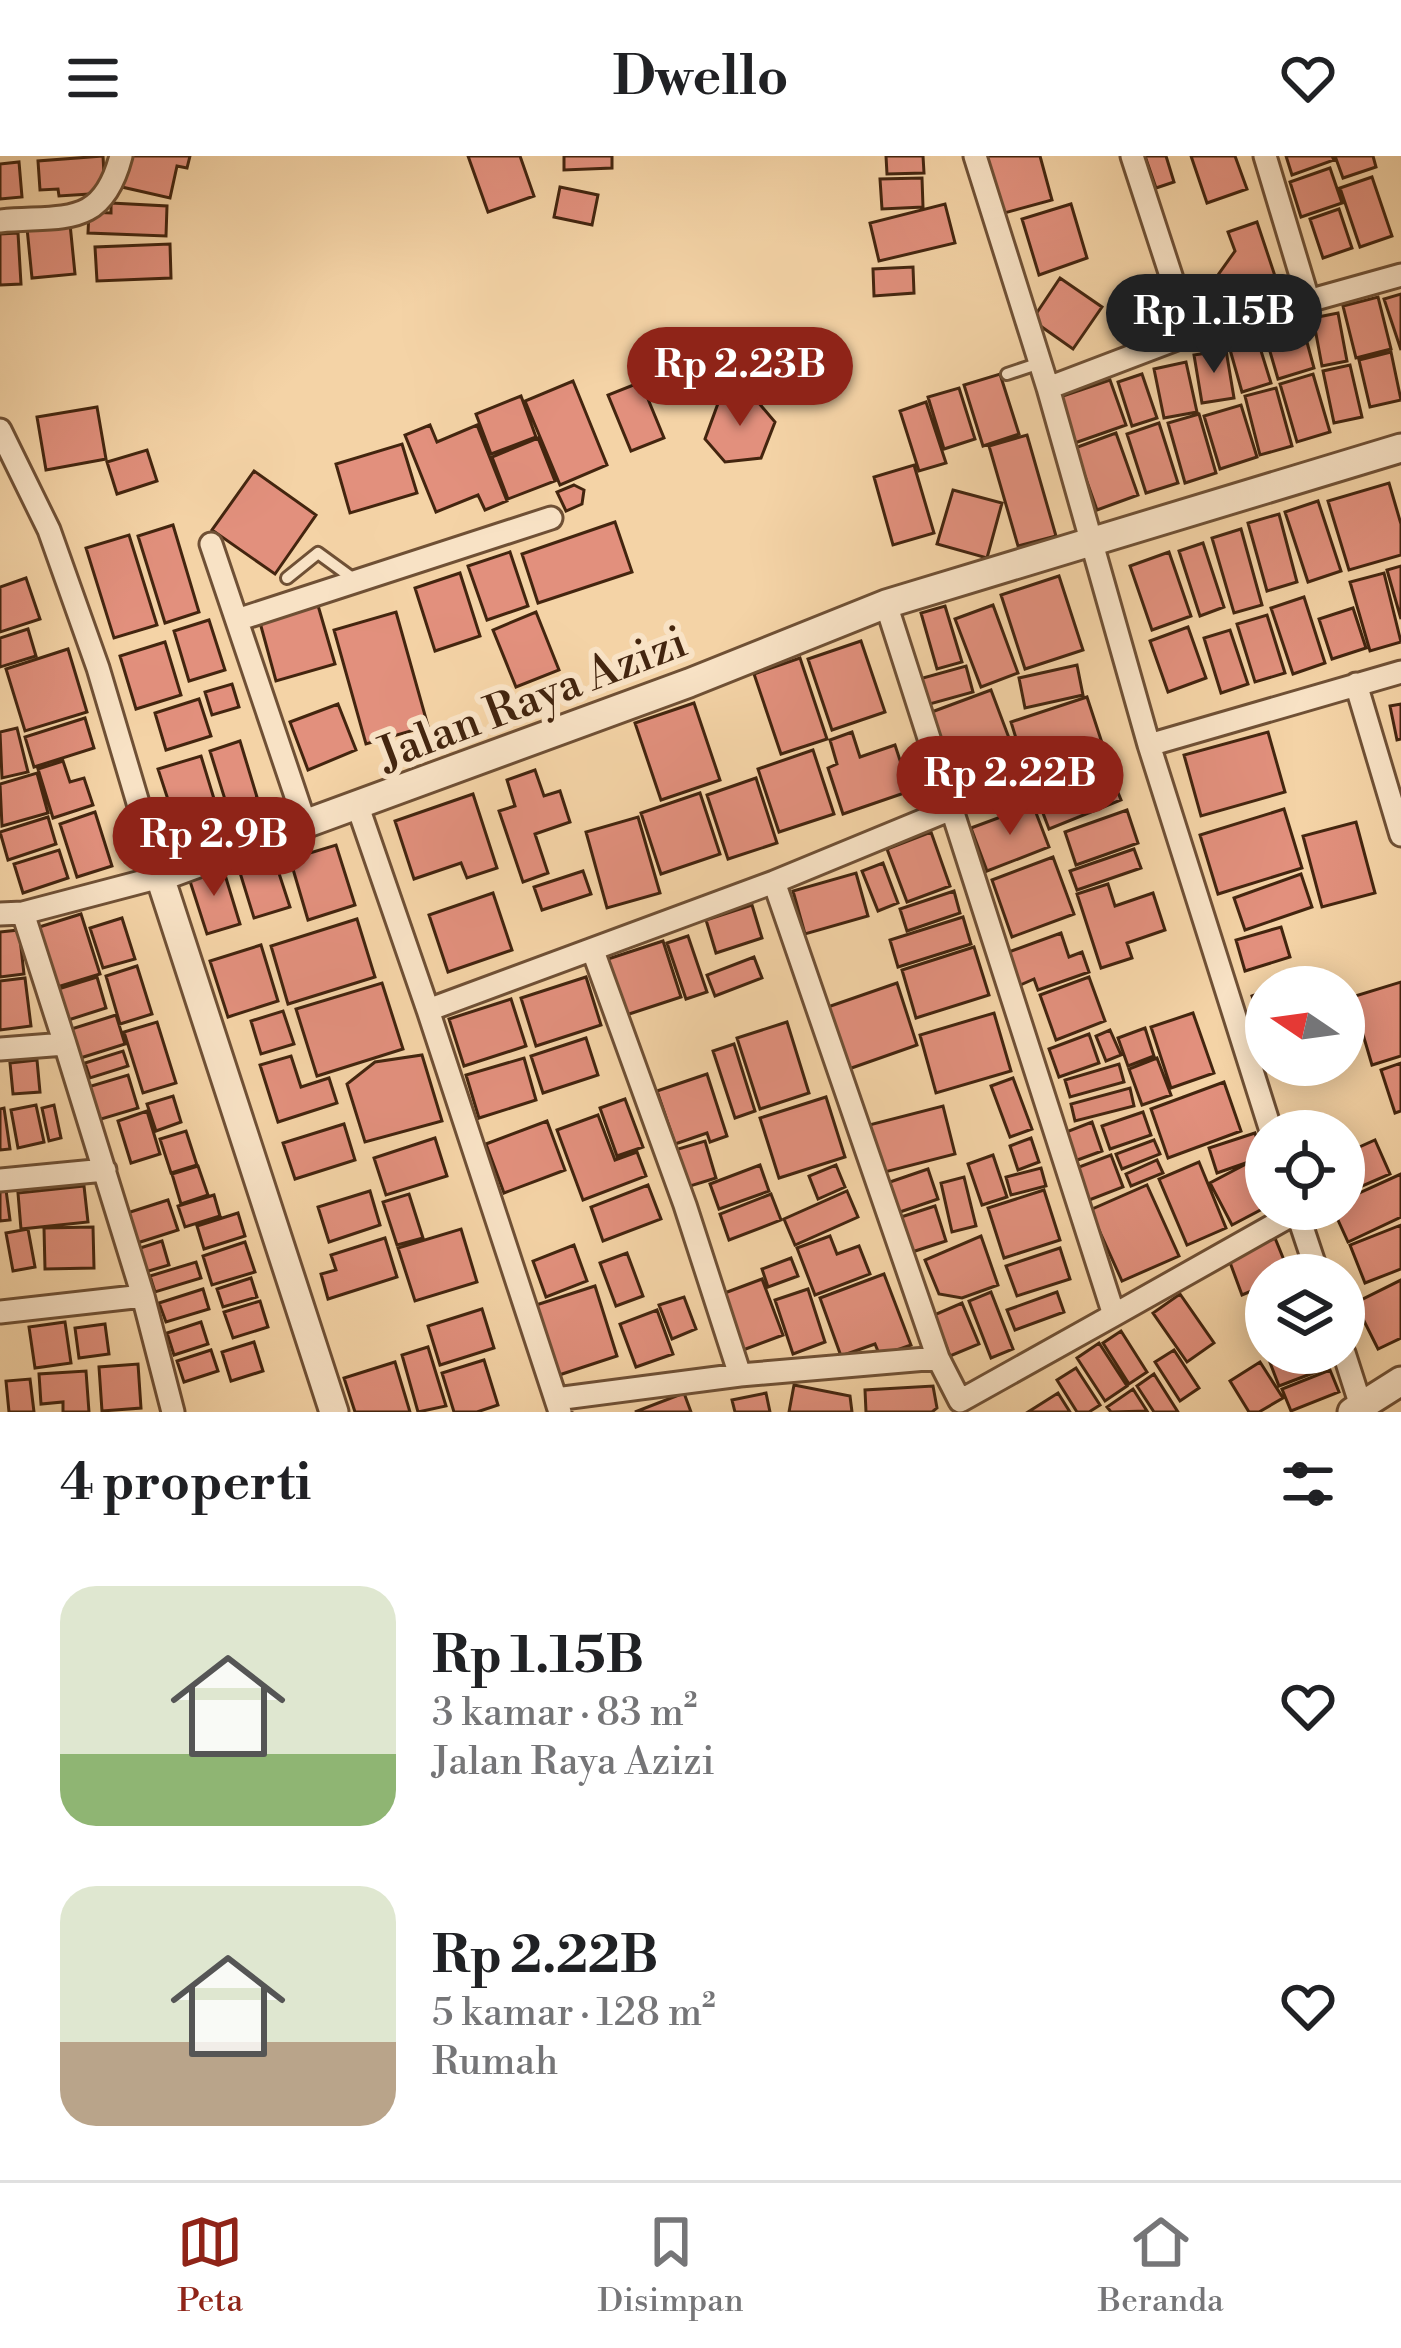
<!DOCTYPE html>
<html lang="id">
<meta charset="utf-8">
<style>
:root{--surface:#fff;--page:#f2f2f2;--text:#202124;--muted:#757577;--line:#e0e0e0;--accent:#8f2418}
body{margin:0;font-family:"Libre Bodoni",serif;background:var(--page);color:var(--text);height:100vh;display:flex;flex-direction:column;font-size:45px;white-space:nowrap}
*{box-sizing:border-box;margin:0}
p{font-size:39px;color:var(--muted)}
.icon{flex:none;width:66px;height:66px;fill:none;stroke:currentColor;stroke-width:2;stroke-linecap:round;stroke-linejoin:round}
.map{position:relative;height:1256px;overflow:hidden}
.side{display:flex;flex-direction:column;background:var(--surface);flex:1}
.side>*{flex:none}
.needle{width:78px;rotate:283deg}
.fabs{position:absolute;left:1245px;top:810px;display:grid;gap:24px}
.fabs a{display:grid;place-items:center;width:120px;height:120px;border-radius:50%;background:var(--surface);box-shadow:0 6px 30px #0003;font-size:60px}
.price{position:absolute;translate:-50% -102px;padding:0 27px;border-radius:42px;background:var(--accent);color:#fff;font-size:39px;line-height:78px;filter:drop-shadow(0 3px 6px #0008)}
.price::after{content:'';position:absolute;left:50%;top:72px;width:36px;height:27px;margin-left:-18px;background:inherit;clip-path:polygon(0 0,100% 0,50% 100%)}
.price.current{background:#222;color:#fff}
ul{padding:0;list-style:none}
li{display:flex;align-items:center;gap:36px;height:300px;padding:0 60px}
li span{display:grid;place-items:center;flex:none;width:336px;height:240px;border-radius:36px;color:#555}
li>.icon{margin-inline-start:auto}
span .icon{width:144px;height:144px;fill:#fffc;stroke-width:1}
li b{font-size:51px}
h2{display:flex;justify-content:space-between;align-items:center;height:144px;padding:0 60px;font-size:51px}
header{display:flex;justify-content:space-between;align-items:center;height:156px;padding:0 60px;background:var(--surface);font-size:54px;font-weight:700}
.tab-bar{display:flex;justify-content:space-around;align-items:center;height:168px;border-top:3px solid var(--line);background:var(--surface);font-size:33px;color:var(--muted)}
.tab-bar a{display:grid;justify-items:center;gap:6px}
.tab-bar .current{color:var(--accent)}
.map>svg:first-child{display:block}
.building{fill:#e2907d;stroke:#43250f;stroke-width:3}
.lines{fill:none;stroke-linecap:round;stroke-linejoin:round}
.service-casing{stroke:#6f5035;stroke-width:16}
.minor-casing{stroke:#6f5035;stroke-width:27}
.tertiary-casing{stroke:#6f5035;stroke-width:33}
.service{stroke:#f8e2c5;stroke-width:10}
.minor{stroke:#f8e2c5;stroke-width:21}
.tertiary{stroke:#f8e2c5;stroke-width:27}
.labels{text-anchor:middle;stroke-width:12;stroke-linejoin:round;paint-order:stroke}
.street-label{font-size:45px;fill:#43250f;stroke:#f8e2c5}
</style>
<header><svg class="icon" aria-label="menu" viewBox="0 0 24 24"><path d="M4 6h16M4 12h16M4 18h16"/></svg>Dwello<svg class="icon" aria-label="heart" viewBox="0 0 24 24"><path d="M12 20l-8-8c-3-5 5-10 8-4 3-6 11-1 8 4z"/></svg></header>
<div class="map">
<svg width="1401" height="1256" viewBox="0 0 1401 1256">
<rect width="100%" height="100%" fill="#f4d3a6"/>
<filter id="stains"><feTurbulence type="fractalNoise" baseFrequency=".00167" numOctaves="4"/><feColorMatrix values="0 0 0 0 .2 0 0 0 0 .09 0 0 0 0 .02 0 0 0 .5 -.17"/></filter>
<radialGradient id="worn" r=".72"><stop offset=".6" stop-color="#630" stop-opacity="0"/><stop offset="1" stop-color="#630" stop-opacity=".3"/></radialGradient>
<path class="building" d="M103 0 105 37 59 40 58 33 40 34 38 5Z
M129 0H190L187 12 177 10 170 42 122 31Z
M468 0H520L534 40 488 56Z
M564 0H612V12L564 14Z
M886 0H923L924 17 887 18Z
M980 0H1040L1052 44 997 59Z
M1145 0H1166L1174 26 1156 32Z
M1191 0H1235L1247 33 1207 47Z
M1286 0H1332L1334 4 1292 19Z
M1335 0H1373L1376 11 1343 22Z
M19 6 22 41 0 43V8Z
M1330 12 1342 47 1301 61 1290 26Z
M1372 21 1392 80 1360 91 1340 32Z
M922 22 923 51 882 53 880 23Z
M560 31 598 39 592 69 554 61Z
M111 47 167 50 166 80 88 77 89 56 111 57Z
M945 48 955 87 879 105 870 67Z
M1071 48 1087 102 1039 119 1022 63Z
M1339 53 1352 92 1323 102 1310 63Z
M1257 66 1276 123 1219 143 1213 126 1235 95 1228 76Z
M70 68 75 118 32 122 27 72Z
M18 77 21 128 0 129V78Z
M170 88 171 122 97 125 95 91Z
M913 111 914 137 874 140 873 113Z
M1060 122 1102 151 1073 193 1032 164Z
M1401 138V194L1384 143Z
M1378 141 1391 193 1356 202 1343 150Z
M1338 157 1347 205 1322 210 1313 162Z
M1301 164 1314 212 1278 223 1264 175Z
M1257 182 1271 227 1242 236 1229 190Z
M1226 194 1234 242 1202 247 1194 199Z
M1391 196 1401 244 1370 251 1359 204Z
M1186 206 1197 256 1164 262 1154 213Z
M1350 209 1362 261 1334 267 1323 215Z
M1000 218 1019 278 983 290 964 229Z
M1142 218 1157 262 1132 270 1118 226Z
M1313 218 1330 276 1297 286 1280 228Z
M1110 224 1126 269 1069 289 1054 243Z
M573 225 607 309 560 329 525 245Z
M641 226 664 282 631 295 608 239Z
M959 232 975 283 944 293 928 241Z
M1276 232 1292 290 1260 299 1245 240Z
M752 239 775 266 761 302 725 306 705 283 720 242Z
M521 240 536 281 491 298 476 258Z
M926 246 946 307 919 315 900 255Z
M1241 249 1257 301 1220 313 1204 260Z
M97 251 106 303 46 314 37 261Z
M1199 258 1216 317 1185 327 1168 267Z
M1159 267 1178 327 1146 337 1127 278Z
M430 269 437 286 477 269 507 345 485 354 478 339 436 356 405 279Z
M1116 277 1138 339 1097 354 1075 292Z
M1027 279 1056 380 1018 390 989 290Z
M538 282 555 325 508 343 492 301Z
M402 288 417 337 350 357 336 308Z
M147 294 157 325 117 338 107 306Z
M914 309 934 377 893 389 874 321Z
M254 315 316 359 275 418 212 374Z
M1389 327 1401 368V399L1349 414 1328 345Z
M574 329 584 334 582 348 566 355 557 336Z
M953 334 1002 347 987 402 937 388Z
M1318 345 1341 415 1308 426 1285 356Z
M1279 358 1297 426 1267 435 1248 367Z
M615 366 632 416 538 447 522 398Z
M173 369 199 456 165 467 138 380Z
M1241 373 1262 449 1234 457 1212 382Z
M129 379 157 469 114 482 86 392Z
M1203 387 1224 451 1200 460 1179 395Z
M510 396 528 450 487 464 468 410Z
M1169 396 1191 460 1152 474 1130 410Z
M1401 410V463L1387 414Z
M460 417 480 480 435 495 415 432Z
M1384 417 1401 486 1370 495 1350 426Z
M1059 420 1083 494 1025 513 1001 439Z
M26 422 40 463 0 476V431Z
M1304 441 1325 507 1293 518 1271 452Z
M317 446 335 508 276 525 259 463Z
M993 449 1018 517 981 531 955 463Z
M945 450 962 506 937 513 921 457Z
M1353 452 1366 492 1332 503 1319 463Z
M396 456 428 570 366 588 334 474Z
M536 456 559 514 516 531 493 474Z
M1267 459 1285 517 1255 526 1237 468Z
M209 464 225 514 189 525 174 475Z
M1188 471 1206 522 1168 536 1150 485Z
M28 473 36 500 0 511V482Z
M1230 474 1248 528 1221 537 1204 482Z
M861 485 885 556 832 574 808 503Z
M165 486 181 539 136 553 120 500Z
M68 493 87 556 25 575 6 513Z
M800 502 827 583 781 598 754 518Z
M1077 509 1083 539 1025 552 1019 522Z
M966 510 973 536 919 551 912 525Z
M232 528 239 551 212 559 205 536Z
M991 534 1012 590 949 613 929 557Z
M1087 541 1105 596 1028 621 1011 566Z
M199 543 211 580 166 594 155 557Z
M694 547 720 624 661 644 635 567Z
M338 548 356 594 308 614 290 566Z
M1401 548V583L1397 584 1390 550Z
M85 562 94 592 34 611 25 581Z
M17 572 28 616 2 622 0 576Z
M852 576 860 601 895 589 910 635 843 658 828 612 837 608 830 584Z
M1268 576 1285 636 1201 660 1184 599Z
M240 585 257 641 227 650 210 595Z
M813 594 834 658 779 676 758 613Z
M201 600 215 646 173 659 158 613Z
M63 605 70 626 84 622 93 649 53 662 38 613Z
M1106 607 1121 644 1049 673 1035 636Z
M535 614 544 640 560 635 570 666 535 678 548 717 523 726 499 655 515 650 507 624Z
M37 617 48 657 2 670 0 628Z
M756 622 777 687 728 703 707 639Z
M700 637 720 698 661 718 641 657Z
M473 638 497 712 467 722 461 707 414 723 395 665Z
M1033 649 1049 691 987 715 971 672Z
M1284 653 1302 712 1218 738 1200 679Z
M1127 654 1138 687 1076 709 1065 676Z
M95 656 112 710 77 721 60 668Z
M48 661 56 688 8 704 0 676Z
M638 661 660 737 607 752 586 676Z
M1356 666 1375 737 1322 751 1303 680Z
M931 676 950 730 907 746 887 693Z
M336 689 355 749 308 764 290 703Z
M1134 693 1141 712 1077 734 1070 715Z
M59 694 68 722 23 737 14 708Z
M272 696 290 751 254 762 237 707Z
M1053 701 1074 758 1012 781 992 724Z
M883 707 898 747 878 755 862 715Z
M222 709 240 768 207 778 188 719Z
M583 715 591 738 542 754 534 731Z
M856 717 868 760 805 778 793 735Z
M1301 718 1312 751 1245 774 1234 742Z
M1108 728 1115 750 1153 737 1165 774 1127 787 1132 802 1101 812 1077 738Z
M954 735 960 757 907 775 900 753Z
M493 737 512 794 448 816 429 759Z
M752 749 762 782 716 797 706 764Z
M81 758 100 818 54 832 36 772Z
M963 761 971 788 898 811 890 784Z
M122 762 135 803 103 812 90 772Z
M357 763 375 821 288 848 271 790Z
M1281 771 1290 801 1245 815 1236 784Z
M19 774 24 818 0 821V776Z
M1061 777 1069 801 1082 796 1089 816 1038 834 1034 823 1018 830 1006 797Z
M688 780 707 836 686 843 667 787Z
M663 785 681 841 626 859 608 803Z
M261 789 278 845 228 861 210 805Z
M974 791 989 839 916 862 902 814Z
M754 801 762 822 715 840 707 819Z
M137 810 152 858 120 868 106 820Z
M97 821 106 852 65 865 55 834Z
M586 821 601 869 536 890 521 842Z
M1089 821 1105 865 1056 884 1040 839Z
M25 822 31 870 0 874V825Z
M1401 826V900L1372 909 1352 841Z
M382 827 403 893 317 920 296 853Z
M897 827 917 889 843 915 822 853Z
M1266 835V881L1252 840Z
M511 843 526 890 464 910 449 863Z
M283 855 294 888 261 898 251 865Z
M994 857 1011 915 936 937 920 879Z
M1193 857 1214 917 1171 932 1151 871Z
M116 859 125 888 74 904 65 875Z
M157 866 176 927 143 937 124 876Z
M787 866 809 937 760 953 737 882Z
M1145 872 1154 900 1128 910 1118 882Z
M1110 874 1121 899 1106 905 1096 880Z
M1089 878 1099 907 1059 921 1049 893Z
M586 882 598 919 543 937 531 900Z
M734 888 755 955 735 962 713 895Z
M123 895 128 910 90 922 85 907Z
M422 899 442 965 365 986 347 928 375 906Z
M291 900 301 931 329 922 337 947 278 966 260 909Z
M524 902 536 944 479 962 466 919Z
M1157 902 1171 939 1142 949 1129 913Z
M37 904 40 936 13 938 10 907Z
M1401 907V955L1395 957 1381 914Z
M1119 908 1124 926 1070 941 1065 924Z
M707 918 727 980 710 986 707 977 675 988 657 935Z
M128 919 138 952 98 964 88 931Z
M1013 922 1032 973 1010 981 991 930Z
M1224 926 1241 975 1168 1002 1151 953Z
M1130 932 1134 950 1075 965 1071 948Z
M173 940 181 966 156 975 147 948Z
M826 941 845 1001 779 1022 760 962Z
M625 943 643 991 617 1000 600 952Z
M36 949 44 986 18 992 11 954Z
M54 949 61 982 49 985 42 952Z
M943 950 955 998 881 1017 869 969Z
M4 952 10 993 0 994V953Z
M147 955 160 998 131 1007 118 965Z
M1143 956 1151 979 1110 993 1102 970Z
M598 959 615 1004 637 996 646 1020 583 1044 557 974Z
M547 965 565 1014 504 1037 486 988Z
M1092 966 1102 995 1072 1006 1061 978Z
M344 968 355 1004 295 1023 283 987Z
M186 975 197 1009 171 1017 160 983Z
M1255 977 1263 1001 1217 1017 1209 992Z
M435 982 447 1020 386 1039 374 1002Z
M1031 982 1039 1006 1018 1014 1010 990Z
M1154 984 1160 998 1122 1013 1116 998Z
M1375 984 1390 1018 1344 1038V998Z
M705 985 716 1022 687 1031 675 994Z
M993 999 1007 1041 982 1049 968 1008Z
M1111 999 1123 1031 1084 1046 1071 1014Z
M1157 1004 1163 1017 1131 1030 1126 1018Z
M1199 1006 1226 1072 1187 1089 1159 1023Z
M1248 1007 1266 1042V1051L1232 1069 1210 1027Z
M760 1009 769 1035 719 1053 710 1028Z
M836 1009 845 1031 818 1043 809 1020Z
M198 1010 208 1039 181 1048 172 1018Z
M1041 1012 1046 1030 1011 1039 1006 1021Z
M928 1013 938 1043 897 1057 887 1027Z
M1401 1018V1061L1348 1086 1333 1053H1344V1044Z
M964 1021 976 1070 952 1076 941 1027Z
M648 1029 661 1063 603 1085 591 1051Z
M1147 1029 1179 1100 1122 1125 1090 1054Z
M84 1030 88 1066 21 1073 18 1037Z
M6 1034 10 1064 0 1065V1035Z
M1044 1034 1060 1084 1004 1102 988 1052Z
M370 1035 380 1069 329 1086 318 1051Z
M847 1035 858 1061 795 1089 784 1063Z
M409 1038 423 1082 397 1089 383 1046Z
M771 1038 781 1064 729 1084 720 1058Z
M214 1039 220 1060 185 1071 178 1050Z
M168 1044 178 1074 134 1088 124 1058Z
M935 1050 946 1085 912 1096 901 1061Z
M238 1057 245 1080 204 1093 197 1070Z
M1401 1069V1113L1365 1127 1350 1089Z
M93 1071 94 1112 45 1113 44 1072Z
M28 1073 35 1111 13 1115 6 1077Z
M461 1073 477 1126 415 1145 398 1092Z
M830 1080 837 1098 859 1090 870 1118 815 1139 797 1092Z
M981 1080 998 1129 962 1142 939 1138 925 1104Z
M385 1082 397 1121 328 1143 321 1118 336 1114 331 1099Z
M1275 1082 1290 1119H1266V1129L1242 1139 1228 1101Z
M162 1085 169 1109 142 1117 134 1094Z
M245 1086 255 1116 212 1129 203 1100Z
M574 1089 587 1125 546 1141 533 1105Z
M1060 1092 1070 1123 1017 1140 1006 1110Z
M627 1097 643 1140 616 1150 600 1107Z
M791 1102 798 1120 768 1131 762 1113Z
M196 1106 201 1122 155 1136 150 1120Z
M884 1118 911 1189 880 1200 875 1188 841 1200 820 1142Z
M251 1122 257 1141 223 1151 217 1133Z
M762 1123 783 1179 743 1194 722 1138Z
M1401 1124V1182L1378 1193 1355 1147Z
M595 1130 617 1200 556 1220 533 1150Z
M203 1133 209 1153 166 1166 159 1147Z
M808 1133 825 1186 793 1198 775 1144Z
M1266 1135V1172L1261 1174 1251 1140Z
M991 1136 1013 1193 991 1202 969 1145Z
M1057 1136 1064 1156 1015 1174 1007 1154Z
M1180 1138 1214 1187 1187 1206 1153 1157Z
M684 1141 696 1173 672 1183 659 1149Z
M260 1145 268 1171 233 1182 224 1156Z
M962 1147 979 1188 950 1200 934 1159Z
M482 1153 494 1192 440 1209 428 1170Z
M657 1154 673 1198 636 1211 620 1168Z
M65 1166 71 1207 35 1212 29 1171Z
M201 1166 208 1188 174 1199 167 1177Z
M105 1168 109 1198 79 1202 75 1172Z
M1121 1175 1147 1216 1129 1228 1103 1187Z
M254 1186 263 1215 231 1225 222 1196Z
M1099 1187 1127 1230 1105 1245 1077 1202Z
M428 1191 446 1250 418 1256 402 1199Z
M211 1194 218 1215 184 1226 177 1205Z
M1174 1194 1199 1232 1180 1245 1155 1206Z
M1288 1197H1324L1329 1211 1279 1230 1269 1204Z
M484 1204 498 1249 477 1256H454L442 1217Z
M395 1206 410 1256H355L344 1222Z
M1260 1206 1283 1242 1259 1256H1249L1230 1225Z
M138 1208 141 1252 102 1255 99 1211Z
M1076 1212 1100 1249 1089 1256H1077L1057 1224Z
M1330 1214 1339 1236 1291 1255 1282 1233Z
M86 1215 89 1256H63V1246L41 1248 39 1218Z
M1154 1218 1178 1256H1154L1137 1230Z
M30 1223 34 1256H9L6 1225Z
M794 1229 850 1240 852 1256H789Z
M933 1230 937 1252 932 1256H866L865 1234Z
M1133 1233 1147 1255 1111 1256 1107 1251Z
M684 1237 691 1256H635Z
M766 1237 770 1256H735L732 1244Z
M1058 1237 1070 1256H1028Z"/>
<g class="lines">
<g class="service-casing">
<path id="service" d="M1007 218 1040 207
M287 422 318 397 355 424"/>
</g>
<g class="minor-casing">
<path id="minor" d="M975 0 1048 232 1149 589 1401 516
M1132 0 1190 178
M1265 0 1308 143
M0 65C64 59 102 73 121 0
M1048 232 1190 178 1401 119
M0 274 49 374 98 512 160 721 23 757 0 758
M211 388 305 667
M886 448 1114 1159 1297 1056
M237 464 551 362
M1356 528 1401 679
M1149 589 1271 975
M358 651 428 854
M951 653 774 726 938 1202 960 1245 1114 1159
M593 795 685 1049 740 1219
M65 888 143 1140 173 1256
M0 893 65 888 23 757
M0 1024 105 1014
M1296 1053 1318 1119
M0 1156 143 1140
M1344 1197 1361 1250
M556 1243 740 1219 938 1202
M560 1256 428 854 774 726"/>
</g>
<g class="tertiary-casing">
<path id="tertiary" d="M334 1256 160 721 689 527 886 448 1401 292
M1352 1256 1401 1225"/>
</g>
<use href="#service" class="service"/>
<use href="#minor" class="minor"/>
<use href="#tertiary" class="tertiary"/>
</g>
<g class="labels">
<g class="street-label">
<text transform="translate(532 541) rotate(-21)" y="16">Jalan Raya Azizi</text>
</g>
</g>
<rect width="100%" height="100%" filter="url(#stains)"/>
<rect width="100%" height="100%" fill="url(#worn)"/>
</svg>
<div class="fabs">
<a><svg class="needle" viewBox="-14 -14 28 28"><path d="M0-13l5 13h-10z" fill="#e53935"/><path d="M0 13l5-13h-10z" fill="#757577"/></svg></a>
<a><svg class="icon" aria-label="locate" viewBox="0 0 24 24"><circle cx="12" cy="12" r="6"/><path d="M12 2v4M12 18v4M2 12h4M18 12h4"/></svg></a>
<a><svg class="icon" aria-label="layers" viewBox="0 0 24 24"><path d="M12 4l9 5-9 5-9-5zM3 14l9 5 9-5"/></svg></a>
</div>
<b class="price current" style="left:1214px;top:220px">Rp 1.15B</b>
<b class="price" style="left:740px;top:273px">Rp 2.23B</b>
<b class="price" style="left:1010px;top:682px">Rp 2.22B</b>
<b class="price" style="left:214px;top:743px">Rp 2.9B</b>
</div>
<section class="side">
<h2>4 properti<svg class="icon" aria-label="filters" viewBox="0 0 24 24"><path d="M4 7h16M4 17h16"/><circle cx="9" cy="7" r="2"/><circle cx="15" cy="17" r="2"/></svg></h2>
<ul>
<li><span style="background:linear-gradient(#dfe7d0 70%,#8fb573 0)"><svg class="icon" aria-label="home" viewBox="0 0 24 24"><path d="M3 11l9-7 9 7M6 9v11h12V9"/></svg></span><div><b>Rp 1.15B</b><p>3 kamar · 83 m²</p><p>Jalan Raya Azizi</p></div><svg class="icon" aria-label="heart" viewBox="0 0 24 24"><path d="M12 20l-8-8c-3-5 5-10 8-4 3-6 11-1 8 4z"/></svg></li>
<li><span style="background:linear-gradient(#dfe7d0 65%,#b9a48a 0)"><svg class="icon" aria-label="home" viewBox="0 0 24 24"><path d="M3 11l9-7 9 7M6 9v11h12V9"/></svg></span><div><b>Rp 2.22B</b><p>5 kamar · 128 m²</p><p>Rumah</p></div><svg class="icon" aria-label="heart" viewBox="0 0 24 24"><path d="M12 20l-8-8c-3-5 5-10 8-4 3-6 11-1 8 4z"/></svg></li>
</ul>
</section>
<nav class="tab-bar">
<a class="current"><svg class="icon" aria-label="map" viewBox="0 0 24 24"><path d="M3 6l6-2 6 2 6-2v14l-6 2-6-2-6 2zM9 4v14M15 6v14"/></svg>Peta</a>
<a><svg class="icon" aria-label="saved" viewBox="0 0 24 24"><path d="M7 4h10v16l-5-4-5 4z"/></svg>Disimpan</a>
<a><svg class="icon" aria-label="home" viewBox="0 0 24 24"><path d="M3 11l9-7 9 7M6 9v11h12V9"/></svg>Beranda</a>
</nav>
